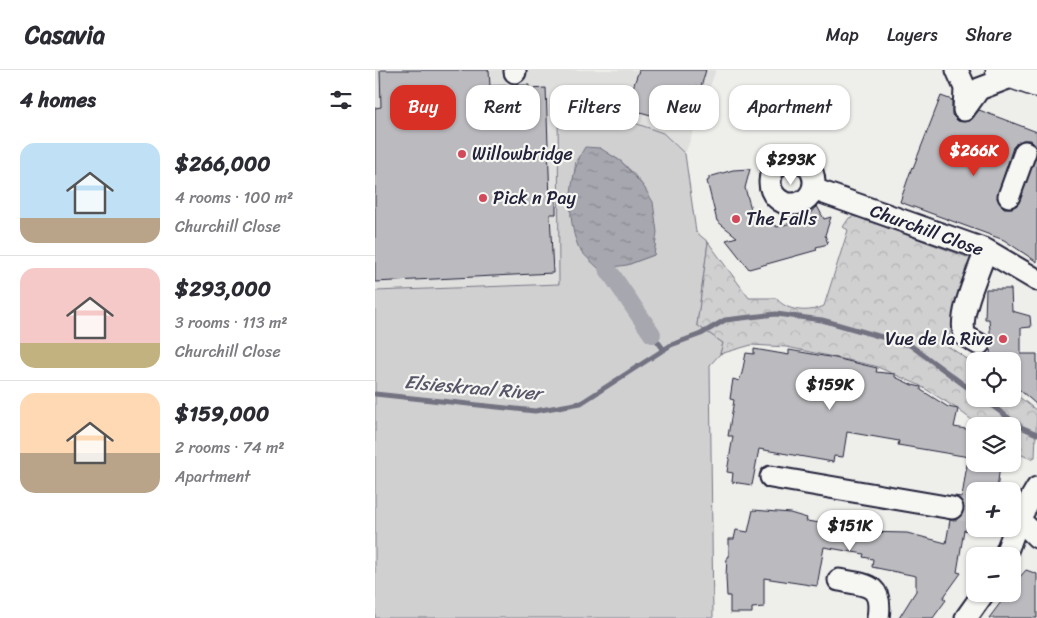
<!DOCTYPE html>
<meta charset="utf-8">
<style>
:root{--surface:#fff;--page:#f2f2f3;--text:#2b2b33;--muted:#7c7c81;--line:#e1e1e2;--accent:#d93025}
body{margin:0;font-family:Sriracha,sans-serif;background:var(--page);color:var(--text);height:100vh;display:flex;flex-direction:column;font-size:19px;white-space:nowrap}
*{box-sizing:border-box;margin:0}
p{font-size:16px;color:var(--muted)}
.icon{flex:none;width:28px;height:28px;fill:none;stroke:currentColor;stroke-width:2;stroke-linecap:round;stroke-linejoin:round}
.map{position:relative;flex:1;overflow:hidden}
.side{display:flex;flex-direction:column;background:var(--surface);width:375px}
.side>*{flex:none}
.banner{position:absolute;left:15px;top:15px;width:475px;height:45px;display:flex;gap:10px}
.controls{position:absolute;left:591px;top:282px;display:grid;gap:10px}
.controls a{display:grid;place-items:center;width:55px;height:55px;border-radius:10px;background:var(--surface);box-shadow:0 1px 4px #0004;font-size:25px}
.price{position:absolute;translate:-50% -42px;padding:0 11px;border-radius:18px;background:#fff;color:#222;font-size:16px;line-height:32px;filter:drop-shadow(0 1px 2px #0008)}
.price::after{content:'';position:absolute;left:50%;top:30px;width:15px;height:11px;margin-left:-8px;background:inherit;clip-path:polygon(0 0,100% 0,50% 100%)}
.price.current{background:var(--accent);color:#fff}
ul{padding:0;list-style:none}
li{display:flex;align-items:center;gap:15px;height:125px;padding:0 20px}
li+li{border-top:1px solid var(--line)}
li span{display:grid;place-items:center;flex:none;width:140px;height:100px;border-radius:15px;color:#555}
li>.icon{margin-inline-start:auto}
span .icon{width:60px;height:60px;fill:#fffc;stroke-width:1}
li b{font-size:21px}
h2{display:flex;justify-content:space-between;align-items:center;height:60px;padding:0 20px;font-size:21px}
.tag{padding:0 18px;border-radius:15px;background:var(--surface);box-shadow:0 1px 4px #0004;font-size:18px;line-height:45px}
.tag.current{background:var(--accent);color:#fff}
header{display:flex;align-items:center;gap:30px;box-sizing:border-box;height:70px;padding:0 25px;background:var(--surface);border-bottom:1px solid var(--line)}
header strong{font-size:24px}
nav{display:flex;gap:28px;margin-inline-start:auto;font-size:18px}
main{display:flex;flex:1;min-height:0}
.map>svg:first-child{display:block}
.built{fill:#dfdfde}
.green{fill:#d0d0d1;stroke:#797986;fill-rule:evenodd}
.forest{fill:url(#forest-crowns);stroke:#797986}
.water{fill:url(#water-ripples);stroke:#727281}
.lines{fill:none;stroke-linecap:round;stroke-linejoin:round}
.stream{stroke:#727281;stroke-width:5}
.canal{stroke:#a7a7af;stroke-width:18}
.building{fill:#bbbbbf;stroke:#22223b}
.minor-tunnel{stroke:#c5c5c8;stroke-width:21;stroke-dasharray:21 11;stroke-linecap:butt}
.minor-casing{stroke:#22223b;stroke-width:25}
.major-casing{stroke:#22223b;stroke-width:31}
.minor{stroke:#f6f6f2;stroke-width:21}
.major{stroke:#f6f6f2;stroke-width:28}
.poi-dot{fill:#d1495b;stroke:#f6f6f2;stroke-width:2}
.labels{text-anchor:middle;stroke-width:4.5;stroke-linejoin:round;paint-order:stroke}
.poi-label{font-size:18px;fill:#22223b;stroke:#f6f6f2;text-anchor:start}
.street-label{font-size:18px;fill:#22223b;stroke:#f6f6f2}
.water-label{font-size:19px;font-style:italic;fill:#575769;stroke:#f6f6f2}
</style>
<header>
<strong>Casavia</strong>
<nav><a>Map</a><a>Layers</a><a>Share</a></nav>
</header>
<main>
<section class="side">
<h2>4 homes<svg class="icon" aria-label="filters" viewBox="0 0 24 24"><path d="M4 7h16M4 17h16"/><circle cx="9" cy="7" r="2"/><circle cx="15" cy="17" r="2"/></svg></h2>
<ul>
<li><span style="background:linear-gradient(#bfe0f5 75%,#b9a48a 0)"><svg class="icon" aria-label="home" viewBox="0 0 24 24"><path d="M3 11l9-7 9 7M6 9v11h12V9"/></svg></span><div><b>$266,000</b><p>4 rooms · 100 m²</p><p>Churchill Close</p></div></li>
<li><span style="background:linear-gradient(#f6c9c9 75%,#c2b280 0)"><svg class="icon" aria-label="home" viewBox="0 0 24 24"><path d="M3 11l9-7 9 7M6 9v11h12V9"/></svg></span><div><b>$293,000</b><p>3 rooms · 113 m²</p><p>Churchill Close</p></div></li>
<li><span style="background:linear-gradient(#ffd9b3 60%,#b9a48a 0)"><svg class="icon" aria-label="home" viewBox="0 0 24 24"><path d="M3 11l9-7 9 7M6 9v11h12V9"/></svg></span><div><b>$159,000</b><p>2 rooms · 74 m²</p><p>Apartment</p></div></li>
</ul>
</section>
<div class="map">
<svg width="662" height="548" viewBox="0 0 662 548">
<defs>
<pattern id="forest-crowns" width="20" height="18" patternUnits="userSpaceOnUse" patternTransform="scale(1.25)"><rect width="20" height="18" fill="#d0d0d1"/><path d="M2 6a3 3 0 1 1 6 0M12 15a3 3 0 1 1 6 0" fill="none" stroke="#b2b2b4"/></pattern>
<pattern id="water-ripples" width="26" height="14" patternUnits="userSpaceOnUse" patternTransform="scale(1.25)"><rect width="26" height="14" fill="#a7a7af"/><path d="M2 4q2-2 4 0t4 0M15 11q2-2 4 0t4 0" fill="none" stroke="#888890"/></pattern>
</defs>
<rect width="100%" height="100%" fill="#eeeeeb"/>
<filter id="ink" filterUnits="userSpaceOnUse"><feTurbulence type="fractalNoise" baseFrequency=".02" numOctaves="2"/><feDisplacementMap in="SourceGraphic" scale="10" xChannelSelector="R" yChannelSelector="G"/><feConvolveMatrix kernelMatrix="1 2 1 2 8 2 1 2 1" color-interpolation-filters="sRGB"/></filter>
<g filter="url(#ink)">
<path class="built" d="M0 0H341L310 84 288 63 183 26 184 214 0 221Z"/>
<path class="green" d="M183 26 288 63 310 84 321 162 333 172 322 255 348 273 345 284 335 295 338 548H0V221L184 214ZM225 78C232 84 241 87 248 93 278 121 284 145 279 185L252 195 196 146 197 120 201 90Z"/>
<path class="forest" d="M480 146 600 190 571 275 600 294V329H638V322L662 341 660 387 656 389 638 381V356H605L581 338 544 315 500 296 412 277 376 275 345 284 348 273 322 255 333 172 374 228H401C412 242 434 243 449 236L473 160 468 157 474 148Z"/>
<path class="water" d="M210 77 225 78 247 92 269 117 278 132 282 162 279 185 252 195 224 199C217 192 207 184 203 176 191 148 194 101 210 77Z"/>
<g class="lines">
<path class="stream" d="M277 264 289 280
M0 324 160 341 206 333 296 275 326 264 350 250 401 244 447 250 535 275 600 323
M608 329 646 357 662 364"/>
<path class="canal" d="M232 198 277 264"/>
</g>
<path class="building" d="M5 0H114L115 16 154 15V19L171 18 175 131 181 130V144H175L178 203 0 212V38L6 37Z
M264 0H331L326 17 321 16 318 26 314 24 304 53 251 38Z
M566 26 577 30V45L583 51H595L604 40 662 62V79L655 70H648L638 77 622 128 629 138H637L642 135 662 84V192L629 170 525 132 537 97 538 98Z
M375 99 370 118 378 146 390 148 402 157 430 149 442 136 449 149 456 147 450 165 453 174 441 177 442 180 374 199 351 170 362 167 342 151 332 111 334 110V107L358 100Z
M611 219H636L637 241 655 246 656 257 646 258V284H662V335L638 314V291H618V285H615L616 273 614 249H610Z
M379 279 414 285V280L460 288 502 298 501 302 520 304V307L537 315 546 317V320L573 337 583 339 579 357 597 360 595 373H600V388L523 375 524 371 472 362 468 387 459 386 458 392 384 379 377 415 357 412 358 403 352 402 358 366H353L359 330 355 329 358 309 364 311 367 303 371 283 379 284Z
M592 394H625L622 421H600V462L589 460 582 502 586 503 568 528 571 530 558 548H524L541 521V506L497 497 498 489 488 487 489 484 449 477 442 516 389 508V537L377 538V543H355V526H352L351 507 352 487H354V469H359L361 460 373 462 378 440 415 443 432 448 431 451 460 455 458 465 486 469 487 462 532 463 571 473 575 450H582L589 441 588 433 579 426 587 427Z
M651 500 662 504V548H614L632 524H638V515Z"/>
<g class="lines">
<path class="minor-tunnel" d="M577 438 600 442"/>
<g class="minor-casing">
<path id="minor" d="M140 0V2
M582 0 590 18 589 40
M589 40 604 19 641 5
M395 112a22 22 0 1 1 44 0a22 22 0 1 1-44 0Z
M438 119 611 180 662 210
M634 126 650 82
M604 274 590 266C582 246 604 201 611 180
M396 407 577 438
M662 418 644 449 662 467
M630 486 644 449 638 448
M464 510C492 515 508 514 503 548
M591 548 608 524"/>
</g>
<g class="major-casing">
<path id="major" d="M625 0 662 13"/>
</g>
<use href="#minor" class="minor"/>
<use href="#major" class="major"/>
</g>
</g>
<g class="poi-dot">
<circle cx="87" cy="84" r="5"/>
<circle cx="108" cy="128" r="5"/>
<circle cx="361" cy="149" r="5"/>
<circle cx="628" cy="269" r="5"/>
</g>
<g class="labels">
<g class="poi-label">
<text x="97" y="90">Willowbridge</text>
<text x="118" y="134">Pick n Pay</text>
<text x="371" y="155">The Falls</text>
<text x="618" y="275" text-anchor="end">Vue de la Rive</text>
</g>
<g class="street-label">
<text transform="translate(552 160) rotate(20)" y="6">Churchill Close</text>
</g>
<g class="water-label">
<text transform="translate(98 317) rotate(5)" y="7">Elsieskraal River</text>
</g>
</g>
</svg>
<div class="controls">
<a><svg class="icon" aria-label="locate" viewBox="0 0 24 24"><circle cx="12" cy="12" r="6"/><path d="M12 2v4M12 18v4M2 12h4M18 12h4"/></svg></a>
<a><svg class="icon" aria-label="layers" viewBox="0 0 24 24"><path d="M12 4l9 5-9 5-9-5zM3 14l9 5 9-5"/></svg></a>
<a>+</a>
<a>−</a>
</div>
<b class="price current" style="left:599px;top:107px">$266K</b>
<b class="price" style="left:416px;top:116px">$293K</b>
<b class="price" style="left:455px;top:341px">$159K</b>
<b class="price" style="left:475px;top:482px">$151K</b>
<div class="banner">
<a class="tag current">Buy</a>
<a class="tag">Rent</a>
<a class="tag">Filters</a>
<a class="tag">New</a>
<a class="tag">Apartment</a>
</div>
</div>
</main>
